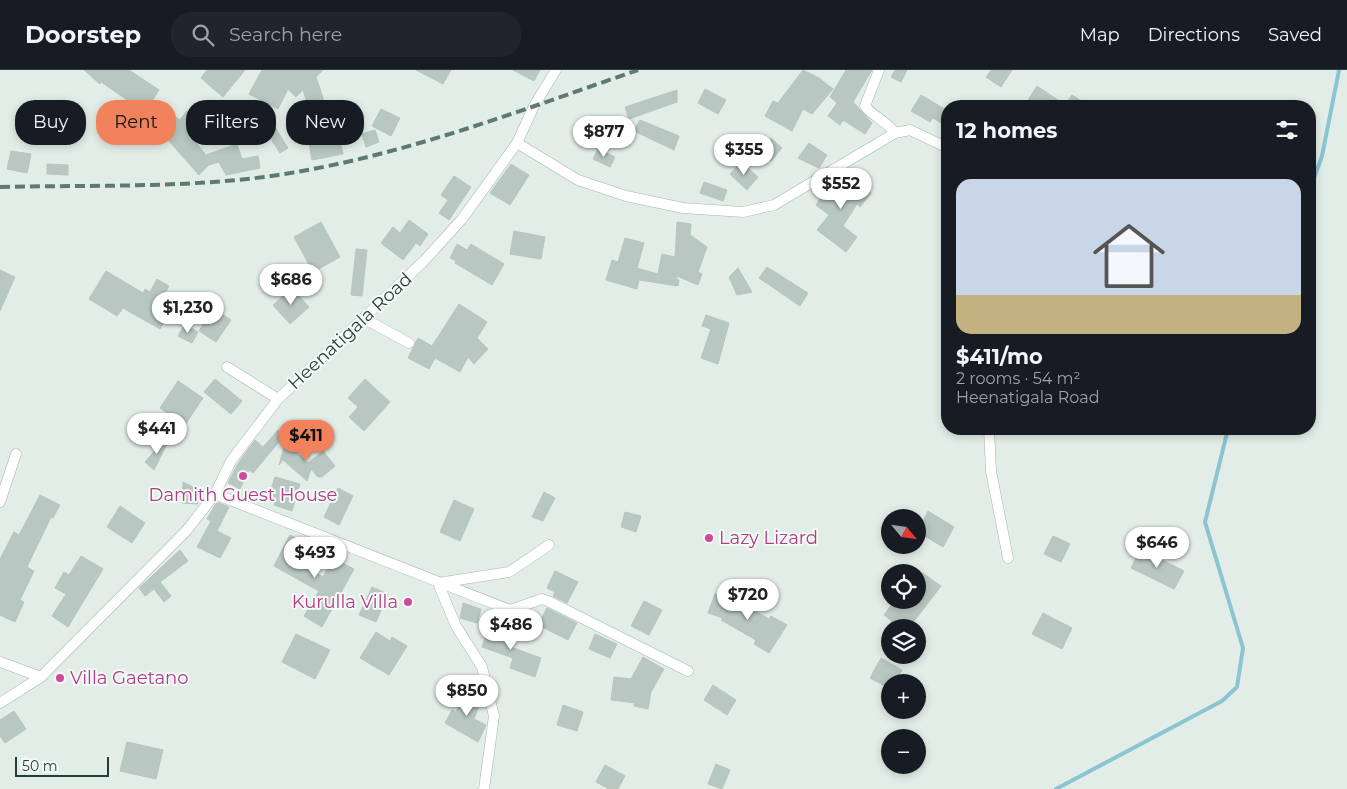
<!DOCTYPE html>
<meta charset="utf-8">
<style>
:root{--surface:#171b24;--page:#20242c;--text:#f1f3f6;--muted:#9ea1a6;--line:#363941;--accent:#f1825c}
body{margin:0;font-family:Montserrat,sans-serif;background:var(--page);color:var(--text);height:100vh;display:flex;flex-direction:column;font-size:19px;white-space:nowrap}
*{box-sizing:border-box;margin:0}
p{font-size:16px;color:var(--muted)}
.icon{flex:none;width:28px;height:28px;fill:none;stroke:currentColor;stroke-width:2;stroke-linecap:round;stroke-linejoin:round}
.map{position:relative;flex:1;overflow:hidden}
.drawer{position:absolute;left:941px;top:30px;width:375px;height:335px;display:flex;flex-direction:column;background:var(--surface);border-radius:20px;box-shadow:0 2px 8px #0003}
.drawer>*{flex:none}
.top-card{position:absolute;left:15px;top:30px;width:475px;height:45px;display:flex;gap:10px}
.needle{width:32px;rotate:119deg}
.controls{position:absolute;left:881px;top:439px;display:grid;gap:10px}
.controls a{display:grid;place-items:center;width:45px;height:45px;border-radius:50%;background:var(--surface);box-shadow:0 2px 8px #0003;font-size:25px}
.scale{position:absolute;left:15px;bottom:12px;width:94px;box-sizing:border-box;padding-left:5px;border:2px solid #223e37;border-top:0;font-size:14px;line-height:18px;white-space:nowrap;color:#223e37;-webkit-text-stroke:4px #f3f9f6;paint-order:stroke}
.price{position:absolute;translate:-50% -42px;padding:0 11px;border-radius:18px;background:#fff;color:#222;font-size:16px;line-height:32px;filter:drop-shadow(0 1px 2px #0008)}
.price::after{content:'';position:absolute;left:50%;top:30px;width:15px;height:11px;margin-left:-8px;background:inherit;clip-path:polygon(0 0,100% 0,50% 100%)}
.price.current{background:var(--accent);color:#111}
ul{padding:0;list-style:none}
li{display:grid;align-content:center;gap:10px;height:265px;padding:0 15px}
li span{display:grid;place-items:center;height:155px;border-radius:15px;color:#555}
li>.icon{margin-inline-start:auto}
span .icon{width:90px;height:90px;fill:#fffc;stroke-width:1}
li b{font-size:21px}
h2{display:flex;justify-content:space-between;align-items:center;height:60px;padding:0 15px;font-size:21px}
.pill{padding:0 18px;border-radius:20px;background:var(--surface);box-shadow:0 2px 8px #0003;font-size:18px;line-height:45px}
.pill.current{background:var(--accent);color:#111}
header{display:flex;align-items:center;gap:30px;box-sizing:border-box;height:70px;padding:0 25px;background:var(--surface);border-bottom:1px solid var(--line)}
header strong{font-size:24px}
nav{display:flex;gap:28px;margin-inline-start:auto;font-size:18px}
.search{width:350px;height:45px;background:var(--page);display:flex;align-items:center;gap:12px;box-sizing:border-box;padding:0 18px;border-radius:20px;color:var(--muted);font-size:19px}
.map>svg:first-child{display:block}
.lines{fill:none;stroke-linecap:round;stroke-linejoin:round}
.stream{stroke:#8bc5d1;stroke-width:4}
.building{fill:#b8c7c1;stroke:#b5c6bf}
.minor-casing{stroke:#a5b5af;stroke-width:11}
.minor{stroke:#fff;stroke-width:10}
.rail{stroke:#5d7972;stroke-width:4;stroke-dasharray:10 5;stroke-linecap:butt}
.hotel-dot{fill:#d1479c;stroke:#f3f9f6;stroke-width:2}
.labels{text-anchor:middle;stroke-width:4;stroke-linejoin:round;paint-order:stroke}
.street-label{font-size:18px;fill:#223e37;stroke:#f3f9f6}
.hotel-label{font-size:18px;fill:#b23c85;stroke:#f3f9f6;text-anchor:start}
</style>
<header>
<strong>Doorstep</strong>
<div class="search"><svg class="icon" aria-label="search" viewBox="0 0 24 24"><circle cx="10" cy="10" r="6"/><path d="M15 15l6 6"/></svg>Search here</div>
<nav><a>Map</a><a>Directions</a><a>Saved</a></nav>
</header>
<div class="map">
<svg width="1347" height="719" viewBox="0 0 1347 719">
<rect width="100%" height="100%" fill="#e3ede8"/>
<g class="lines">
<path class="stream" d="M1310 119 1322 86 1339 0
M1056 719 1222 631 1237 617 1243 578 1205 452 1228 359"/>
</g>
<path class="building" d="M84 0H129L159 20 152 31 180 50 187 41 199 51 189 64 206 85 237 74 242 89 258 86 260 98 226 105 219 92 209 95 199 105 161 62 152 74 139 65 152 47 101 12 100 14Z
M207 0H245L223 27 201 8Z
M262 0H323L316 7 336 67H339L343 84 312 90 309 73 320 71 303 20 296 27 288 19 278 39 249 24Z
M416 0H451L443 14Z
M513 0H540L534 11Z
M803 0 819 8 833 19 812 44 803 39 792 61 765 46 773 31 778 33Z
M846 0H872L853 32 872 53 865 64 843 50 840 55 828 46 837 33 830 27Z
M895 0H907L901 12 891 7Z
M991 0H1012L1001 17 986 7Z
M1037 16 1065 35 1072 25 1090 36H1038L1028 30Z
M705 19 726 30 718 44 698 33Z
M677 20V32L629 49 625 37Z
M921 25 948 41V57L933 48 930 52 911 41Z
M381 39 400 48 391 66 372 56Z
M640 50 679 66 674 80 634 61Z
M275 57 288 78 280 83 267 63Z
M375 60 379 72 366 77 362 64Z
M771 68 782 78 771 91 760 81Z
M809 73 827 85 819 98 798 88Z
M598 79 615 87 610 97 593 89Z
M11 81 31 84 27 103 7 99Z
M741 92 758 107 747 120 730 104Z
M47 94 68 95V105L47 104Z
M511 94 529 105 510 135 490 123Z
M847 102 871 123 860 137 857 134 843 156 857 167 846 182 817 160 829 145 816 135 827 118 831 121Z
M454 106 471 117 449 150 439 143 448 130 441 125Z
M704 112 727 120 723 131 700 123Z
M409 150 428 164 420 176 416 173 403 190 381 173 393 157 400 163Z
M321 152 340 187 313 202 294 167Z
M677 152 691 154 690 165 707 177 698 202 702 204 698 215 677 206V210H679L678 216 639 210 637 219 606 210 612 190 618 192 625 168 644 173 637 198 658 204 662 184 675 187Z
M514 161 545 167 541 189 510 184Z
M457 174 467 180 471 174 504 194 492 215 455 193 456 191 450 188Z
M356 179 367 180 362 226 351 225Z
M767 197 808 223 800 236 759 208Z
M738 198 752 222 737 225 729 207Z
M0 200 15 207 0 241Z
M106 201 143 223 145 219 150 222 157 209 169 216 162 229 174 235 160 259 123 238 117 246 89 229Z
M292 218 309 237 290 254 273 235Z
M459 234 487 252 477 268 488 279 474 294 468 287 460 302 435 288 429 299 408 288 418 268 432 276Z
M213 238 231 250 216 272 199 261Z
M706 245 729 253 718 294 701 288 711 259 702 256Z
M185 254 198 262 192 273 178 266Z
M215 309 242 331 231 344 204 322Z
M365 309 390 332 364 361 349 347 358 337 348 328Z
M178 311 203 328 185 355 160 338Z
M278 360 284 366 253 403 249 400 240 419 228 413 237 395 255 370 263 377Z
M287 367 296 375 293 379 308 393 323 381 335 396 322 407H318L311 399 307 411 283 390 279 395Z
M166 368 169 370 154 400 145 392Z
M275 407 300 414 292 441 274 435 276 428 269 426Z
M183 412 199 420 198 434 182 433Z
M338 418 353 426 339 455 324 447Z
M544 422 555 428 543 451 532 447Z
M40 425 60 435 53 448 51 447 27 497 34 501 20 530 24 532 15 552 0 545V489L14 462 19 465Z
M454 430 474 439 460 471 440 462Z
M217 432 229 437 217 461 231 468 220 488 197 477 211 451 207 449Z
M120 436 145 453 132 473 107 457Z
M928 441 954 457 943 477 918 462Z
M625 442 641 446 636 462 621 457Z
M290 465 309 475 299 494 323 507 333 488 354 499 322 557 304 546 319 521 274 496Z
M1053 466 1070 474 1061 492 1044 484Z
M1141 479 1184 501 1174 519 1131 498Z
M180 480 188 491 160 512 171 526 164 532 154 519 145 526 139 518Z
M81 486 103 499 68 557 52 546 66 524 55 518 64 502 69 505Z
M918 500 941 516 909 558H887L892 551 884 545 895 530H918Z
M555 501 578 512 567 533 553 526 555 522 547 518Z
M372 517 388 524 376 552 359 545Z
M715 524 734 529 769 549 771 546 787 555 769 583 754 574 756 570 721 550 723 548 708 543Z
M644 531 662 540 649 565 631 556Z
M463 533 481 539 477 553 460 548Z
M547 538 577 553 568 570 538 555Z
M1043 543 1072 558 1062 579 1032 564Z
M490 554 513 562 508 576 541 588 535 607 510 598 513 588 482 577Z
M376 562 390 571 392 567 407 576 389 605 360 588Z
M296 564 330 580 315 609 282 592Z
M595 564 617 574 610 588 589 579Z
M643 587 664 599 651 622 648 639 634 636 635 633 611 630 614 607 631 609Z
M881 588 902 600 895 612H890V619L870 608Z
M713 615 736 630 727 645 704 630Z
M465 621 482 628 474 649 486 655 478 672 445 653 452 640 456 642Z
M563 635 583 642 577 661 557 655Z
M14 641 26 659 5 673 0 666V650Z
M127 672 163 680 156 709 120 701Z
M716 694 730 700 722 719 708 714Z
M605 695 625 706 618 719H609L596 712Z"/>
<g class="lines">
<g class="minor-casing">
<path id="minor" d="M879 0 865 36C872 46 887 51 895 63
M517 73 578 110 626 126 683 138 743 142 774 135 895 63 910 60 948 78
M363 248 409 273
M227 297 278 329
M989 359 991 401 1008 488
M215 424 510 540 542 529 548 531 688 601
M0 432 16 384
M0 592 41 607
M0 633 41 607 187 460 215 424 231 391 278 329 424 191 462 149 517 73 534 36 556 0
M484 719 494 646 482 597 456 556 438 513 509 502 549 475"/>
</g>
<use href="#minor" class="minor"/>
<path class="rail" d="M0 117C88 115 177 118 264 107 392 90 516 42 638 0"/>
</g>
<g class="hotel-dot">
<circle cx="243" cy="406" r="5"/>
<circle cx="709" cy="468" r="5"/>
<circle cx="408" cy="532" r="5"/>
<circle cx="60" cy="608" r="5"/>
</g>
<g class="labels">
<g class="street-label">
<text transform="translate(350 261) rotate(-43)" y="6">Heenatigala Road</text>
</g>
<g class="hotel-label">
<text x="243" y="431" text-anchor="middle">Damith Guest House</text>
<text x="719" y="474">Lazy Lizard</text>
<text x="398" y="538" text-anchor="end">Kurulla Villa</text>
<text x="70" y="614">Villa Gaetano</text>
</g>
</g>
</svg>
<div class="controls">
<a><svg class="needle" viewBox="-14 -14 28 28"><path d="M0-13l5 13h-10z" fill="#e53935"/><path d="M0 13l5-13h-10z" fill="#9ea1a6"/></svg></a>
<a><svg class="icon" aria-label="locate" viewBox="0 0 24 24"><circle cx="12" cy="12" r="6"/><path d="M12 2v4M12 18v4M2 12h4M18 12h4"/></svg></a>
<a><svg class="icon" aria-label="layers" viewBox="0 0 24 24"><path d="M12 4l9 5-9 5-9-5zM3 14l9 5 9-5"/></svg></a>
<a>+</a>
<a>−</a>
</div>
<div class="scale">50 m</div>
<b class="price" style="left:604px;top:88px">$877</b>
<b class="price" style="left:744px;top:106px">$355</b>
<b class="price" style="left:841px;top:140px">$552</b>
<b class="price" style="left:291px;top:236px">$686</b>
<b class="price" style="left:188px;top:264px">$1,230</b>
<b class="price" style="left:157px;top:385px">$441</b>
<b class="price current" style="left:306px;top:392px">$411</b>
<b class="price" style="left:1157px;top:499px">$646</b>
<b class="price" style="left:315px;top:509px">$493</b>
<b class="price" style="left:748px;top:551px">$720</b>
<b class="price" style="left:511px;top:581px">$486</b>
<b class="price" style="left:467px;top:647px">$850</b>
<div class="top-card">
<a class="pill">Buy</a>
<a class="pill current">Rent</a>
<a class="pill">Filters</a>
<a class="pill">New</a>
</div>
<section class="drawer">
<h2>12 homes<svg class="icon" aria-label="filters" viewBox="0 0 24 24"><path d="M4 7h16M4 17h16"/><circle cx="9" cy="7" r="2"/><circle cx="15" cy="17" r="2"/></svg></h2>
<ul>
<li><span style="background:linear-gradient(#c9d6e8 75%,#c2b280 0)"><svg class="icon" aria-label="home" viewBox="0 0 24 24"><path d="M3 11l9-7 9 7M6 9v11h12V9"/></svg></span><div><b>$411/mo</b><p>2 rooms · 54 m²</p><p>Heenatigala Road</p></div></li>
</ul>
</section>
</div>
